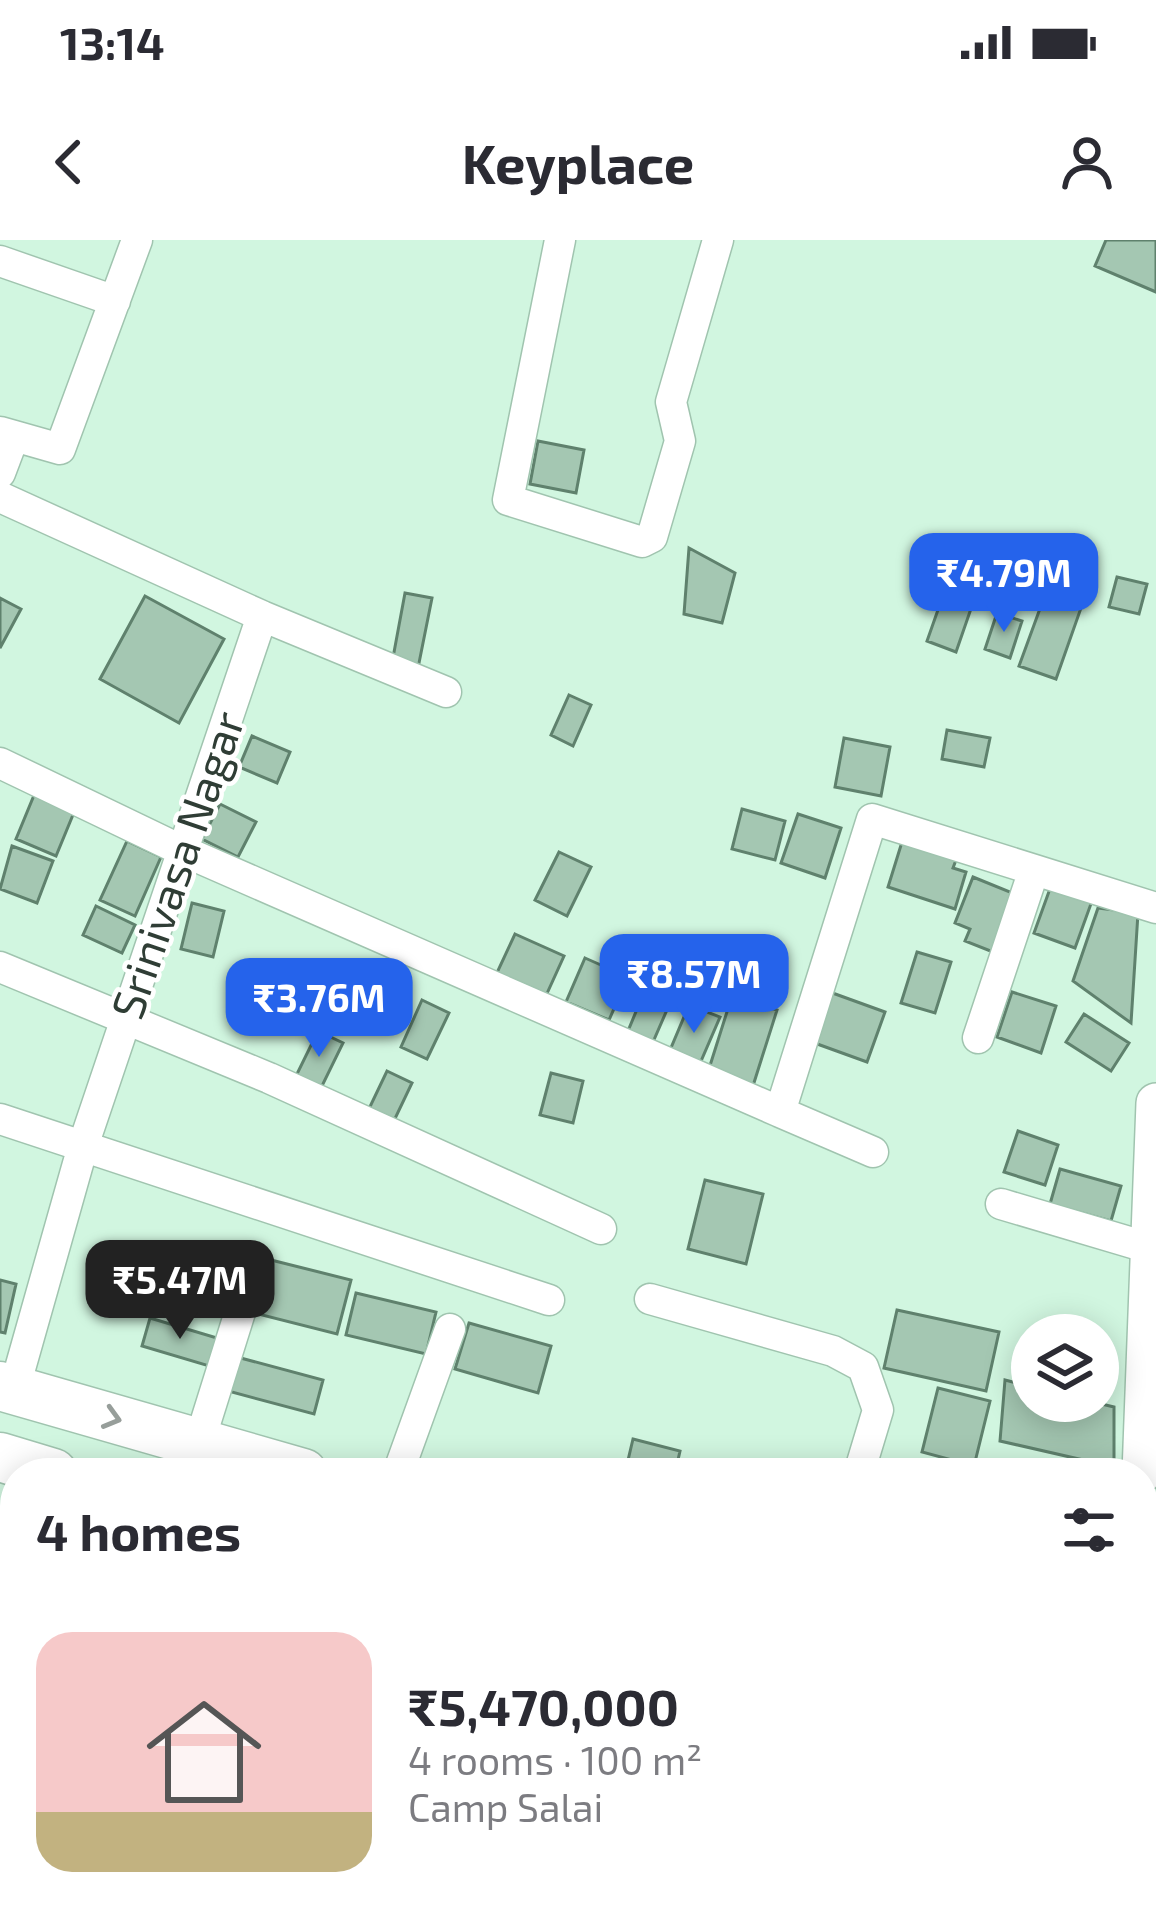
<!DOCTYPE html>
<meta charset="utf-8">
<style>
:root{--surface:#fff;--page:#f7f7f7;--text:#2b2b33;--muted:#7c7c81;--line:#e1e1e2;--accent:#2563eb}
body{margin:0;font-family:"Exo 2",sans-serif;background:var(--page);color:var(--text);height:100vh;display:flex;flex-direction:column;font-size:45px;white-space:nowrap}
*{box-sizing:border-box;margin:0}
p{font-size:39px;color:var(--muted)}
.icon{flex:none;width:66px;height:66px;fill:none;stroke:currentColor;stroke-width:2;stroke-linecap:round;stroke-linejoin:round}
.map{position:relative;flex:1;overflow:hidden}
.drawer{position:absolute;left:0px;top:1218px;width:1158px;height:471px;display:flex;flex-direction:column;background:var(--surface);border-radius:48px 48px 0 0;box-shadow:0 6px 30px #0003}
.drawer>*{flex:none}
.buttons{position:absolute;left:1011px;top:1074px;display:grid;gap:24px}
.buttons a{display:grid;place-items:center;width:108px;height:108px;border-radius:50%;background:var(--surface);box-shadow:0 6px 30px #0003;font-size:60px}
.price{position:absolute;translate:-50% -102px;padding:0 27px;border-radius:24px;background:var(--accent);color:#fff;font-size:39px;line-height:78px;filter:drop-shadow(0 3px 6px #0008)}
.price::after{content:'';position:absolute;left:50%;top:72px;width:36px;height:27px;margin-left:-18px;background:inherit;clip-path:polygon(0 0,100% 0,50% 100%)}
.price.on{background:#222;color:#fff}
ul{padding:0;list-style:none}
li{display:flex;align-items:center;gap:36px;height:300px;padding:0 36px}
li+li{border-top:3px solid var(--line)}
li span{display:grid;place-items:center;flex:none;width:336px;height:240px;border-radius:36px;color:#555}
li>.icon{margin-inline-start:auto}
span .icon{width:144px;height:144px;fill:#fffc;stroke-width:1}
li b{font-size:51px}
h2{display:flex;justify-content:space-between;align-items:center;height:144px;padding:0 36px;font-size:51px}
.status{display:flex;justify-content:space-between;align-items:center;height:84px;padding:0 60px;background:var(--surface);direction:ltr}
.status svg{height:33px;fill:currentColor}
header{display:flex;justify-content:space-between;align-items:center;height:156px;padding:0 36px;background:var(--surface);font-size:54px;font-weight:700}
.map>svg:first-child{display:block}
.building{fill:#a4c7b2;stroke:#5f816d;stroke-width:3}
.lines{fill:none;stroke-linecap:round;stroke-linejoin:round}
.minor-casing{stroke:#a0c4af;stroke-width:33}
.tertiary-casing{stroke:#a0c4af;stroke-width:42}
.primary-casing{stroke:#a0c4af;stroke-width:51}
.minor{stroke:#fff;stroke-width:30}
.tertiary{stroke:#fff;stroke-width:39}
.primary{stroke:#fff;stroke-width:48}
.oneway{stroke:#979e9a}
.labels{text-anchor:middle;stroke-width:9;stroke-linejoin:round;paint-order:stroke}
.street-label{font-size:45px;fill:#2f3d35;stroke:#fff}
</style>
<div class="status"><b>13:14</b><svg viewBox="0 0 49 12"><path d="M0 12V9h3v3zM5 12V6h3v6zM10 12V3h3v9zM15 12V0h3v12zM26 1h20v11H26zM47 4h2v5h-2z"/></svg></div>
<header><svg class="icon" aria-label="back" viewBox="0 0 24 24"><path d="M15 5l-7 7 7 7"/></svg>Keyplace<svg class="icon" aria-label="person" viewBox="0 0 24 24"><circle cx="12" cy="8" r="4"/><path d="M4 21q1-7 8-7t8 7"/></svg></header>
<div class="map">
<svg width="1156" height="1687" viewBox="0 0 1156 1687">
<rect width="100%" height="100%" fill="#d1f6e0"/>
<path class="building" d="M1106 0H1156V52L1095 26Z
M538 201 584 210 576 253 530 244Z
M689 308 735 333 722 383 684 374Z
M1117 337 1147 344 1139 374 1109 367Z
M945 350 974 360 956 412 927 401Z
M405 353 432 358 418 428 392 423Z
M1045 355 1081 368 1056 439 1019 426Z
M145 356 224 399 179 483 100 439Z
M0 358 21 369 0 408Z
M997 373 1022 381 1010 418 985 409Z
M569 455 591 465 573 506 551 495Z
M947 490 990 498 984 527 942 519Z
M252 496 290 512 277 543 239 527Z
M844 498 890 507 881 556 835 547Z
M37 548 77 565 56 616 16 599Z
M220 564 256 582 238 617 202 599Z
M742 569 785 581 775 620 732 609Z
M798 574 841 588 825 638 781 623Z
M127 601 161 617 135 676 100 660Z
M902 602 956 620 953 628 966 632 955 669 888 647Z
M12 606 53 621 37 663 0 649Z
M559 612 591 627 567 676 535 660Z
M973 637 1015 654 993 712 965 701 970 689 955 683Z
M1051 646 1092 661 1075 708 1034 693Z
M192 663 224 671 213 717 181 709Z
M96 666 135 685 122 713 83 695Z
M1098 668 1138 673 1131 783 1073 741Z
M515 694 564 716 544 760 495 737Z
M917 712 951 722 935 773 901 763Z
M585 718 628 737 609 780 566 762Z
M647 745 673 756 653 802 628 791Z
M827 751 885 772 867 822 809 801Z
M1012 752 1056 766 1041 813 997 797Z
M732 756 777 770 752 849 707 835Z
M422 760 449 773 427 819 401 807Z
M689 765 720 777 698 828 668 815Z
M1084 774 1129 803 1111 831 1066 802Z
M318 791 343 803 320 850 295 838Z
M387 831 412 843 391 887 366 875Z
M551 833 583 841 573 883 540 875Z
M1018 891 1058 905 1045 945 1004 932Z
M1060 929 1121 946 1111 981 1050 964Z
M705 940 763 954 746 1024 688 1009Z
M271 1020 351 1040 337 1094 258 1074Z
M0 1040 16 1044 5 1093 0 1092Z
M356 1053 436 1072 426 1114 346 1095Z
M897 1070 999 1092 986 1151 884 1128Z
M150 1078 217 1098 209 1126 142 1106Z
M469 1083 551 1106 538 1153 455 1129Z
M237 1117 323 1140 314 1174 228 1151Z
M1005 1140 1032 1147V1161H1089L1114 1167V1227L1000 1201Z
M938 1148 990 1161 974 1226 922 1212Z
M633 1199 680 1211 675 1233H625Z
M0 1659 15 1663V1674H27L23 1687H0Z
M653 1674H676L737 1687H650Z
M755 1674H841L848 1675 846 1687H752Z
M1003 1674H1055L1053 1687H1001Z"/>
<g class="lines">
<g class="minor-casing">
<path id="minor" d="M560 0 508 260 642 302 652 297 680 201 671 162 718 0
M0 21 115 61
M0 192 60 209 137 0
M0 233 14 196
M0 257 262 376 83 906 14 1150
M262 376 446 452
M0 523 181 610 780 872 872 579 1156 668
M0 727 269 838 601 989
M978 798 1034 630
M780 872 873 912
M0 879 549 1060
M1001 964 1153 1009
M650 1059 833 1111 863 1127 878 1170 859 1233
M199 1203 251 1037
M398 1233 450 1089
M133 1674 185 1687
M1117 1674 1156 1687
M49 1687 53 1674
M620 1687 623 1674
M879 1687 881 1674"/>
</g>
<g class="tertiary-casing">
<path id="tertiary" d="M1142 1233 1156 863"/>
</g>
<g class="primary-casing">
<path id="primary" d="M0 1146 303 1233
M0 1217 53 1233
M1143 1465 1156 1471
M1143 1542 1156 1548"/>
</g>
<use href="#minor" class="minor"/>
<use href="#tertiary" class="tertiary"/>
<use href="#primary" class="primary"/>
</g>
<defs><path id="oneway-chevron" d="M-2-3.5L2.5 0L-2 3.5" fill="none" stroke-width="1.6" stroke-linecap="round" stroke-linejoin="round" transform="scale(3)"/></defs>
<use class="oneway" href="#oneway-chevron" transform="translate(112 1178) rotate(16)"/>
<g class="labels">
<g class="street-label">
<text transform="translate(178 625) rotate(-71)" y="16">Srinivasa Nagar</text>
</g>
</g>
</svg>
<div class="buttons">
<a><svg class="icon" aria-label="layers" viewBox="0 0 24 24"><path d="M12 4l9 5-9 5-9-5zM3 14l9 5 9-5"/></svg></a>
</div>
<b class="price" style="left:1004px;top:395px">₹4.79M</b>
<b class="price" style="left:694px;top:796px">₹8.57M</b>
<b class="price" style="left:319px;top:820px">₹3.76M</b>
<b class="price on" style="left:180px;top:1102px">₹5.47M</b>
<section class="drawer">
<h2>4 homes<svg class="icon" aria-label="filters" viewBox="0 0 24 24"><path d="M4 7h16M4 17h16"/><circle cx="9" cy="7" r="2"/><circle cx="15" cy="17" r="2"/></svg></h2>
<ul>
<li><span style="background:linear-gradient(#f6c9c9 75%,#c2b280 0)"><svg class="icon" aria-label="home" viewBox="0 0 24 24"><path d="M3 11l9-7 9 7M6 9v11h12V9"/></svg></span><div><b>₹5,470,000</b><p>4 rooms · 100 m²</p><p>Camp Salai</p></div></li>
</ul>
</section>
</div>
